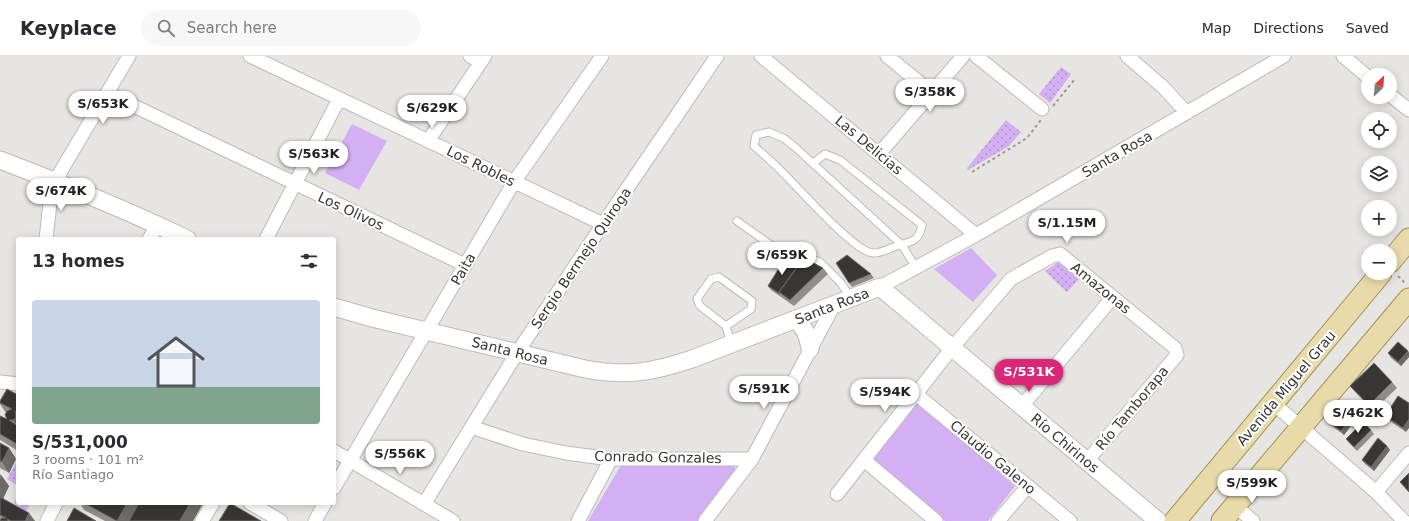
<!DOCTYPE html>
<meta charset="utf-8">
<style>
:root{--surface:#fff;--page:#f7f7f7;--text:#2b2b33;--muted:#7c7c81;--line:#e1e1e2;--accent:#db2777}
body{margin:0;font-family:"DejaVu Sans",sans-serif;background:var(--page);color:var(--text);height:100vh;display:flex;flex-direction:column;font-size:15px;white-space:nowrap}
*{box-sizing:border-box;margin:0}
p{font-size:13px;color:var(--muted)}
.icon{flex:none;width:22px;height:22px;fill:none;stroke:currentColor;stroke-width:2;stroke-linecap:round;stroke-linejoin:round}
.map{position:relative;flex:1;overflow:hidden}
.sheet{position:absolute;left:16px;top:181px;width:320px;height:268px;display:flex;flex-direction:column;background:var(--surface);border-radius:4px;box-shadow:0 2px 10px #0003}
.sheet>*{flex:none}
.needle{width:26px;rotate:26deg}
.controls{position:absolute;left:1361px;top:12px;display:grid;gap:8px}
.controls a{display:grid;place-items:center;width:36px;height:36px;border-radius:50%;background:var(--surface);box-shadow:0 2px 10px #0003;font-size:20px}
.price{position:absolute;translate:-50% -34px;padding:0 9px;border-radius:14px;background:#fff;color:#222;font-size:13px;line-height:26px;filter:drop-shadow(0 1px 2px #0008)}
.price::after{content:'';position:absolute;left:50%;top:24px;width:12px;height:9px;margin-left:-6px;background:inherit;clip-path:polygon(0 0,100% 0,50% 100%)}
.price.selected{background:var(--accent);color:#fff}
ul{padding:0;list-style:none}
li{display:grid;align-content:center;gap:8px;height:212px;padding:0 16px}
li span{display:grid;place-items:center;height:124px;border-radius:4px;color:#555}
li>.icon{margin-inline-start:auto}
span .icon{width:72px;height:72px;fill:#fffc;stroke-width:1}
li b{font-size:17px}
h2{display:flex;justify-content:space-between;align-items:center;height:48px;padding:0 16px;font-size:17px}
header{display:flex;align-items:center;gap:24px;box-sizing:border-box;height:56px;padding:0 20px;background:var(--surface);border-bottom:1px solid var(--line)}
header strong{font-size:19px}
nav{display:flex;gap:22px;margin-inline-start:auto;font-size:14px}
.search{width:280px;height:36px;background:var(--page);display:flex;align-items:center;gap:10px;box-sizing:border-box;padding:0 14px;border-radius:22px;color:var(--muted);font-size:15px}
.map>svg:first-child{display:block}
.grass{fill:url(#grass-dots)}
.park{fill:#d5aff3}
.lines{fill:none;stroke-linecap:round;stroke-linejoin:round}
.service-casing{stroke:#bcbbb8;stroke-width:9}
.minor-casing{stroke:#bcbbb8;stroke-width:15}
.tertiary-casing{stroke:#bcbbb8;stroke-width:19}
.primary-casing{stroke:#a0915b;stroke-width:23}
.path{stroke:#999896;stroke-width:2;stroke-dasharray:3 3;stroke-linecap:butt}
.service{stroke:#fff;stroke-width:7}
.minor{stroke:#fff;stroke-width:13}
.tertiary{stroke:#fff;stroke-width:17}
.primary{stroke:#e8daa9;stroke-width:21}
.wall{fill:#8f8e8b}
.shaded-wall{fill:#6c6b68}
.building{fill:#383734;stroke:#6c6b68}
.labels{text-anchor:middle;stroke-width:4;stroke-linejoin:round;paint-order:stroke}
.street-label{font-size:14px;fill:#373736;stroke:#fff}
</style>
<header>
<strong>Keyplace</strong>
<div class="search"><svg class="icon" aria-label="search" viewBox="0 0 24 24"><circle cx="10" cy="10" r="6"/><path d="M15 15l6 6"/></svg>Search here</div>
<nav><a>Map</a><a>Directions</a><a>Saved</a></nav>
</header>
<div class="map">
<svg width="1409" height="465" viewBox="0 0 1409 465">
<defs>
<pattern id="grass-dots" width="8" height="8" patternUnits="userSpaceOnUse"><rect width="8" height="8" fill="#d5aff3"/><path d="M2 2h.1M6 6h.1" fill="none" stroke="#ae8fc6" stroke-width="1.8" stroke-linecap="round"/></pattern>
</defs>
<rect width="100%" height="100%" fill="#e6e5e2"/>
<path class="grass" d="M1061 11 1071 18 1050 47 1039 38Z
M1006 64 1021 76 1009 90 968 114 967 112Z
M1058 206 1079 223 1067 236 1045 215Z
M18 403V430L7 423Z"/>
<path class="park" d="M352 68 387 85 359 134 325 117Z
M971 192 997 219 973 246 934 213Z
M917 346 1015 430 988 465H945L872 403Z
M623 406 732 409 736 413 698 465H588Z
M18 439V447H30L26 455 14 447Z"/>
<g class="lines">
<g class="service-casing">
<path id="service" d="M813 107 825 98 840 104 922 169C919 185 913 185 900 189 893 191 879 198 873 197 854 196 799 132 783 117 774 107 764 99 754 90L756 79 769 76 785 83 796 92 902 189 916 212
M737 165 779 195 793 196 809 201 821 207 840 226 851 242
M726 270 751 253 752 245 719 221 711 223 697 243 700 250 726 270 731 288"/>
</g>
<g class="minor-casing">
<path id="minor" d="M250 0 603 168
M470 0 481 6
M761 0 976 179
M887 0 932 37
M976 0 1042 53
M1127 0 1163 31 1187 57
M1343 0 1368 21
M107 37 465 209
M1390 39 1409 54
M428 85 485 0
M879 98 963 0
M46 183 51 138 55 125 129 0
M149 183 158 169
M266 183 339 43
M880 231 976 179 1284 0
M0 326 18 328
M916 338 1070 465
M1274 348 1376 436 1404 465
M1022 350 1113 241
M471 371 523 388 566 397 611 403H752
M334 395 453 465
M864 404 936 465
M334 432 514 126 602 0
M1376 436 1409 397
M837 438 952 292 1011 223 1052 200 1060 198 1175 292 1177 299 1087 405
M250 447 281 465
M424 448 517 297 603 168 717 0
M1235 450 1253 465
M47 465 56 447
M202 465 213 447
M315 465 325 447
M578 465 611 403
M705 465 752 403 834 249
M998 465 1028 430"/>
</g>
<g class="tertiary-casing">
<path id="tertiary" d="M0 104C63 128 126 154 187 183
M334 251 372 262 585 313C627 321 653 316 692 303L880 231 1158 465
M795 264C806 272 808 281 810 293"/>
</g>
<g class="primary-casing">
<path id="primary" d="M1390 206 1409 183
M1175 465 1381 217
M1222 465 1409 243"/>
</g>
<path class="path" d="M1053 50 1075 23
M972 116 1027 82 1041 64
M1398 220 1405 227"/>
<use href="#service" class="service"/>
<use href="#minor" class="minor"/>
<use href="#tertiary" class="tertiary"/>
<use href="#primary" class="primary"/>
</g>
<path class="wall" d="M798 210 823 212 828 218 794 250 771 234 768 230Z
M871 218 874 222 852 231 849 227Z
M1408 295 1409 297V301L1401 310 1391 302 1388 297Z
M1392 326 1397 332 1373 355 1355 336 1350 330Z
M18 339V395L0 384V360L7 363 6 357 0 348V345Z
M1409 347 1406 376 1388 364 1385 360Z
M1356 363 1344 379 1329 368 1326 364Z
M1371 374 1374 378 1357 395 1349 387 1346 383Z
M0 387 9 392 16 403 9 417 0 412Z
M1387 390 1390 394 1374 415 1365 408 1362 404Z
M0 418 1 419 9 430 3 443 35 465H0Z
M80 447H203L193 465H105L84 454Z"/>
<path class="shaded-wall" d="M1408 295 1409 297V301L1401 310 1398 306Z
M15 355 18 359V370L13 364Z
M1353 359 1356 363 1344 379 1341 375Z
M1409 363V372L1406 376 1403 372Z
M1387 390 1390 394 1374 415 1371 411Z
M9 392 16 403 9 417 2 406Z
M1 419 9 430 2 445 0 442V422Z
M127 447H140L131 465H117Z
M190 447H203L193 465H180Z
M29 457 35 465H25Z"/>
<path class="building" d="M847 199 871 218 849 227 836 207Z
M804 202 823 212 790 244 779 236Z
M784 204 798 210 779 236 780 238 768 230Z
M1398 286 1408 295 1398 306 1388 297Z
M1374 307 1392 326 1369 349 1350 330Z
M7 333 18 339V357L15 355 16 361 13 364H9L18 370V386L17 388 0 378V360L7 363 5 359 7 355 12 353 0 347V345Z
M1398 340 1409 347V363L1403 372 1385 360Z
M1338 348 1353 359 1341 375 1326 364Z
M1363 366 1371 374 1354 391 1346 383Z
M1378 382 1387 390 1371 411 1362 404Z
M0 387 9 392 2 406 0 405Z
M1409 417V436L1400 426Z
M0 441 29 457 25 465H11L7 463 8 465H0V464L2 462H6L0 459Z
M84 447H127L117 465Z
M139 447H190L180 465H129Z
M230 447 261 465H219Z
M74 452 96 465H67Z"/>
<g class="labels">
<g class="street-label">
<text transform="translate(869 89) rotate(40)" y="5">Las Delicias</text>
<text transform="translate(1117 98) rotate(-30)" y="5">Santa Rosa</text>
<text transform="translate(481 110) rotate(26)" y="5">Los Robles</text>
<text transform="translate(351 155) rotate(25)" y="5">Los Olivos</text>
<text transform="translate(581 202) rotate(-56)" y="5">Sergio Bermejo Quiroga</text>
<text transform="translate(463 213) rotate(-60)" y="5">Paita</text>
<text transform="translate(1101 232) rotate(39)" y="5">Amazonas</text>
<text transform="translate(832 250) rotate(-21)" y="5">Santa Rosa</text>
<text transform="translate(510 295) rotate(14)" y="5">Santa Rosa</text>
<text transform="translate(1286 332) rotate(-50)" y="5">Avenida Miguel Grau</text>
<text transform="translate(1132 352) rotate(-50)" y="5">Río Tamborapa</text>
<text transform="translate(1065 387) rotate(40)" y="5">Río Chirinos</text>
<text transform="translate(658 401) rotate(1)" y="5">Conrado Gonzales</text>
<text transform="translate(993 401) rotate(40)" y="5">Claudio Galeno</text>
</g>
</g>
</svg>
<div class="controls">
<a><svg class="needle" viewBox="-14 -14 28 28"><path d="M0-13l5 13h-10z" fill="#e53935"/><path d="M0 13l5-13h-10z" fill="#7c7c81"/></svg></a>
<a><svg class="icon" aria-label="locate" viewBox="0 0 24 24"><circle cx="12" cy="12" r="6"/><path d="M12 2v4M12 18v4M2 12h4M18 12h4"/></svg></a>
<a><svg class="icon" aria-label="layers" viewBox="0 0 24 24"><path d="M12 4l9 5-9 5-9-5zM3 14l9 5 9-5"/></svg></a>
<a>+</a>
<a>−</a>
</div>
<b class="price" style="left:930px;top:57px">S/358K</b>
<b class="price" style="left:103px;top:69px">S/653K</b>
<b class="price" style="left:432px;top:73px">S/629K</b>
<b class="price" style="left:314px;top:119px">S/563K</b>
<b class="price" style="left:61px;top:156px">S/674K</b>
<b class="price" style="left:1067px;top:188px">S/1.15M</b>
<b class="price" style="left:782px;top:220px">S/659K</b>
<b class="price selected" style="left:1029px;top:337px">S/531K</b>
<b class="price" style="left:764px;top:354px">S/591K</b>
<b class="price" style="left:885px;top:357px">S/594K</b>
<b class="price" style="left:1358px;top:378px">S/462K</b>
<b class="price" style="left:400px;top:419px">S/556K</b>
<b class="price" style="left:1252px;top:448px">S/599K</b>
<section class="sheet">
<h2>13 homes<svg class="icon" aria-label="filters" viewBox="0 0 24 24"><path d="M4 7h16M4 17h16"/><circle cx="9" cy="7" r="2"/><circle cx="15" cy="17" r="2"/></svg></h2>
<ul>
<li><span style="background:linear-gradient(#c9d6e8 70%,#7fa58c 0)"><svg class="icon" aria-label="home" viewBox="0 0 24 24"><path d="M3 11l9-7 9 7M6 9v11h12V9"/></svg></span><div><b>S/531,000</b><p>3 rooms · 101 m²</p><p>Río Santiago</p></div></li>
</ul>
</section>
</div>
